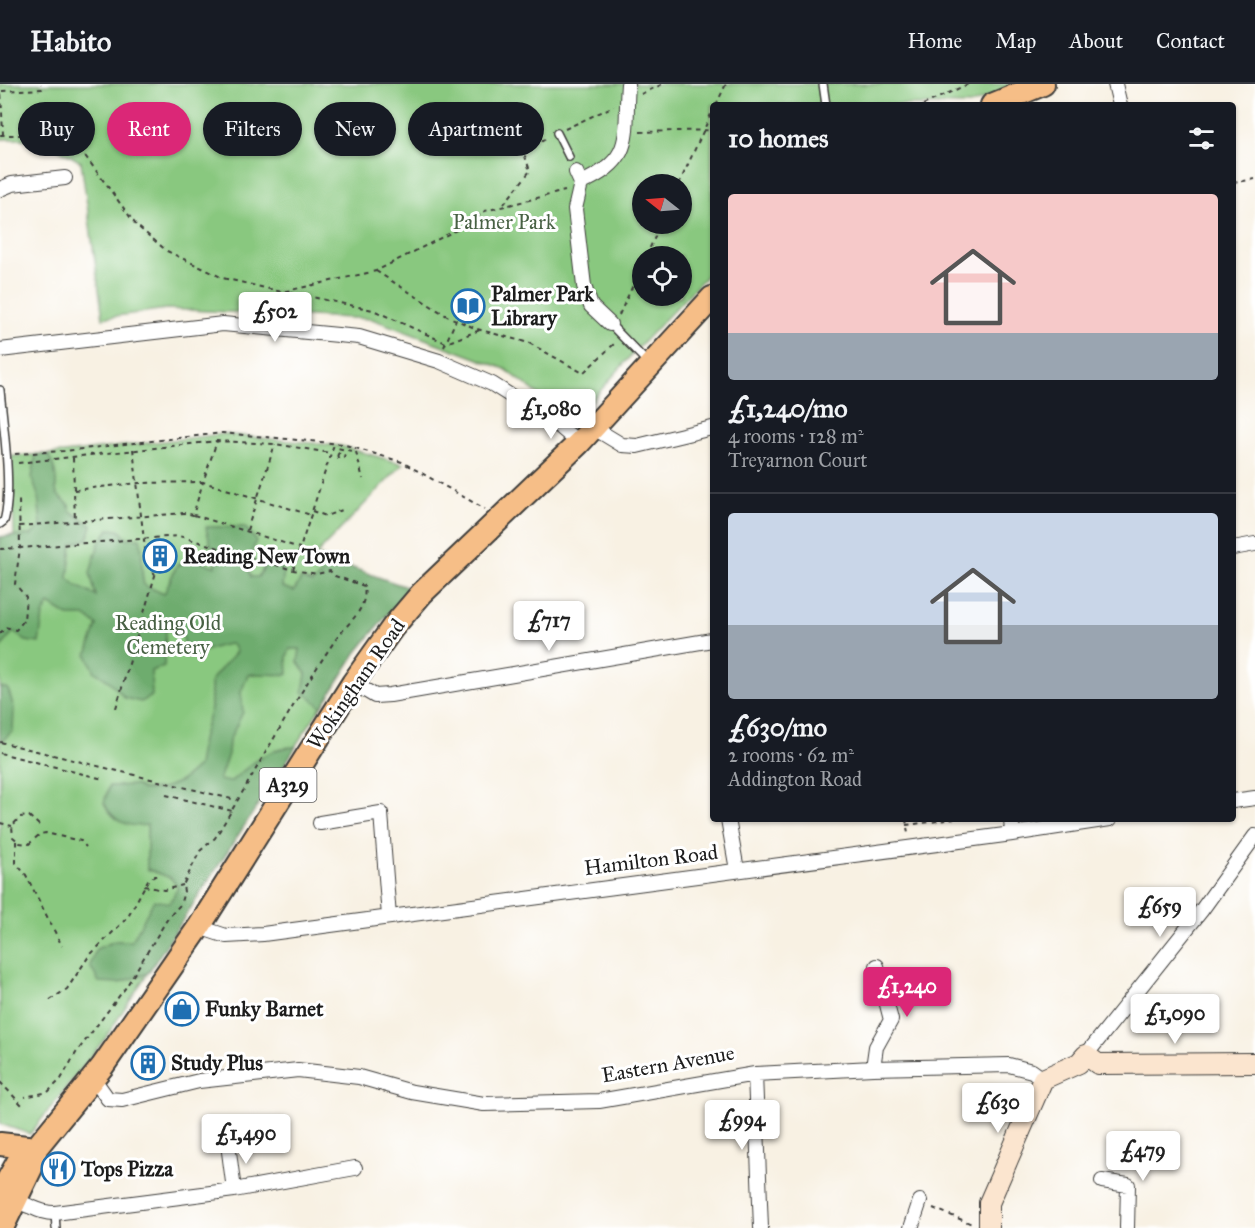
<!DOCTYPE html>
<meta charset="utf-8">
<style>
:root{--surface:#171b24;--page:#242831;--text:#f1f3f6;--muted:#9ea1a6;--line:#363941;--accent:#db2777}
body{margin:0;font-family:"IM FELL Great Primer",serif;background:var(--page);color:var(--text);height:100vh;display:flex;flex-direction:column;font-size:22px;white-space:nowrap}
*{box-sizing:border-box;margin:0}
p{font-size:20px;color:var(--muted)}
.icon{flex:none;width:33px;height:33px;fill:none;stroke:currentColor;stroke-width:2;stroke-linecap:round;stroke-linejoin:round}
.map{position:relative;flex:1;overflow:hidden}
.details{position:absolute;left:710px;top:18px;width:526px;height:720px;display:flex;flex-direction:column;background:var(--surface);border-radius:6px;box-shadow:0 2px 4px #0004}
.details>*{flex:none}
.guide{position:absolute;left:18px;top:18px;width:570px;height:54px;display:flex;gap:12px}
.needle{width:39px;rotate:287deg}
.buttons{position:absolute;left:632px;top:90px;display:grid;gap:12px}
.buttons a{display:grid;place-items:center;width:60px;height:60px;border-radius:50%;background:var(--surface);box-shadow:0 2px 4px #0004;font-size:30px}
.price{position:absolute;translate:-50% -51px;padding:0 14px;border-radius:6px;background:#fff;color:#222;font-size:20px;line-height:39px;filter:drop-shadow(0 2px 3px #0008)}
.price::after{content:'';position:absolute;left:50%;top:36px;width:18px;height:14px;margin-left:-9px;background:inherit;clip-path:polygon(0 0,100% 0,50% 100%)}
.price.current{background:var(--accent);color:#fff}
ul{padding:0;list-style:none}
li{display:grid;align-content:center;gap:12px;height:318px;padding:0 18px}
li+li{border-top:2px solid var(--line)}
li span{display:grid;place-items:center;height:186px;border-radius:6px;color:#555}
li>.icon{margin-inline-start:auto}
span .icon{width:108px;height:108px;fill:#fffc;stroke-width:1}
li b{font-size:26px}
h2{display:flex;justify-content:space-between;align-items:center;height:72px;padding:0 18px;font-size:26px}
.pill{padding:0 21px;border-radius:27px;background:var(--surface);box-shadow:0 2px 4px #0004;font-size:21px;line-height:54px}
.pill.current{background:var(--accent);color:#fff}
header{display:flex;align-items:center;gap:36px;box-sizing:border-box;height:84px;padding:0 30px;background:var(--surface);border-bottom:2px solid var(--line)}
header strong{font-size:28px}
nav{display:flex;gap:33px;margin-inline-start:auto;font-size:21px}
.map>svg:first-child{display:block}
.green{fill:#89c87f;stroke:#52724e;stroke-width:1.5;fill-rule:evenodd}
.forest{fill:#6eac6e;stroke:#456445;stroke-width:1.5}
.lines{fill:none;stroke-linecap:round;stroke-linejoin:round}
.lane-casing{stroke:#3d3c3a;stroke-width:10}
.street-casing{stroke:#3d3c3a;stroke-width:16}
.secondary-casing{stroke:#3d3c3a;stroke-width:22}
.primary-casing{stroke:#3d3c3a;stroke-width:26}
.path{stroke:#3d3c3a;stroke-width:2;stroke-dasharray:4.5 4.5;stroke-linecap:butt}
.lane{stroke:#fff;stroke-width:7}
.street{stroke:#fff;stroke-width:14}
.secondary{stroke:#fbe5cf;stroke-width:20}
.primary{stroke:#f6be87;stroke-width:22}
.labels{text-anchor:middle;stroke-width:6;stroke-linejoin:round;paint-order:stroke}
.shield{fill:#fff;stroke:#606060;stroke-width:1.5}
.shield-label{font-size:20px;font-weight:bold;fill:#1c1c1c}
.park-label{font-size:21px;fill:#486144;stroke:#fff}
.poi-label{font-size:21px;font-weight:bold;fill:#1c1c1c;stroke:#fff;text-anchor:start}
.street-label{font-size:21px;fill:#1c1c1c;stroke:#fff}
</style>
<header>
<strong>Habito</strong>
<nav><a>Home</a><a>Map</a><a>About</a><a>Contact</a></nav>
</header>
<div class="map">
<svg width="1255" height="1144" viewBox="0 0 1255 1144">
<rect width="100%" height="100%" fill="#fff"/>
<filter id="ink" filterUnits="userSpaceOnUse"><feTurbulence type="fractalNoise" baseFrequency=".0167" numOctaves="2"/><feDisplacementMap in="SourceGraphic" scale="12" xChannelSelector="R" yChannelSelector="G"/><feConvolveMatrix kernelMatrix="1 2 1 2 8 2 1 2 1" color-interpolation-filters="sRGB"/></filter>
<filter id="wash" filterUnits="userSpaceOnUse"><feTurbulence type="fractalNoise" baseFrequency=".008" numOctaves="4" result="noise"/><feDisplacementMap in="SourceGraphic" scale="24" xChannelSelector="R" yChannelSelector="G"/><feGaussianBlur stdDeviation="1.35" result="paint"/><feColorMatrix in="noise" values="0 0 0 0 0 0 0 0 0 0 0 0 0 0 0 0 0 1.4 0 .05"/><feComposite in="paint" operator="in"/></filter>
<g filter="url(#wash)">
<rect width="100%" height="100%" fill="#f8f1e3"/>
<path class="green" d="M0 0H1011L1007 5 970 21H712V186L635 267 574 337 505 285 372 235 166 225 103 234 81 78 41 55H0ZM642 100H681V140H642ZM642 172H681V212H642Z
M223 350 341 362 403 380 316 471 409 504 356 569 106 953 30 1050 0 1040V453L14 451 12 372 64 369Z"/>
<path class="forest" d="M36 370H48C50 375 54 382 55 388 59 407 49 407 69 420L70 427 92 441 88 455 72 460 68 494 77 502 96 512 90 489 99 459 109 445 119 446 128 454H140C144 471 140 485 144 501L164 510 177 481 197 476 216 483C216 468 208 457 206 443H245L256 456 248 483 251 493H258L272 471 281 475 284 487 282 503 294 507 301 495 312 499 336 478 409 504 356 569 322 623 303 608 306 590 298 578 300 565H290L287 573 288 590C274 592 261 588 248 591L241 608 243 628 229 657 228 670 219 696 230 698C250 681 269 662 296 663L148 889 119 899 99 898 90 882 96 865 115 857H132L154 816 170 819 178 803 171 794 147 785V741C128 744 113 737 104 719L109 702 135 701 144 706 162 705 181 697 198 682 202 656 211 624V596L236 568 232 560C215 560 203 570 186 573L184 556 178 544 166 546 164 582 151 587 152 612 141 618 125 614 109 597 95 588 87 571 97 541 85 532H68L49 520 43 531 39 559 26 557 13 548 0 565V453L31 451 41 442 38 411 32 394Z
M0 603 8 605 14 624 13 647 3 656 0 655Z"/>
</g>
<g filter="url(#ink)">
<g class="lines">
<g class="lane-casing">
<path id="lane" d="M823 0 826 21
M557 49 569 73
M610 240 647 278
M0 306C3 339 13 407 4 437L0 440
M55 1129 56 1144"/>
</g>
<g class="street-casing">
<path id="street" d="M1115 0 1120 21
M576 88 581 99 575 125 584 202 591 222 610 240
M581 99C636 75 624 51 628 0
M0 105 12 100 65 94
M0 266 223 240 359 253 439 277 492 300 560 343 579 359
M594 344 622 361 637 362 712 344
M1233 464 1255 460
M353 599 375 612 390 611 712 556
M1233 717 1255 714
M728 735 737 786
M1011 735 1012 750
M320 739 381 729 389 833
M199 843 226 852 263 850 1012 750 1110 735
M1086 971 1201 827 1255 752
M873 984 876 963 891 936 877 882
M755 990 761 1144
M93 994 108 1015 122 1016 199 997 298 986 359 993 412 1008 484 1020 599 1017 755 990 873 984 1009 981 1032 987 1043 995
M228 1060 234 1106
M1102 1097 1128 1101 1127 1144
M8 1117C24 1116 38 1130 55 1129L234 1106 355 1084
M911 1144 920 1117"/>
</g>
<g class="secondary-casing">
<path id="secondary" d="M989 1144V1119L1043 995 1079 979 1086 971 1098 980 1255 979"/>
</g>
<g class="primary-casing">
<path id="primary" d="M992 21 1043 0
M0 1060 36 1064
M0 1110 18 1078 36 1064 102 983 199 843 353 599 393 543 422 509 579 359 712 214
M2 1144 33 1080 36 1064"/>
</g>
<path class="path" d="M641 10 663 0
M716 21 726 0
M923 21 968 0
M565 45 614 22
M640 48 712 46
M0 51H43L86 73 136 141 167 167 223 194 282 208 376 187 466 141 485 127 565 107
M3 51 1 7 42 5 41 0
M1233 99 1255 95
M679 100 712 28
M504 120 530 87 525 72 527 66 549 53
M646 172 661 140
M376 187 447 232 477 245 529 259 583 289 614 260
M288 208 373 226 446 259 480 246
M276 231 282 208
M619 231 642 182
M444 263 456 236
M133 365 147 481 155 490
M337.5 372a3.5 3.5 0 1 1 7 0a3.5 3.5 0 1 1-7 0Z
M15 370 64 367 222 349 342 360 402 378 485 425
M73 374 75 438
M18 379 217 357
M74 406 138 399 203 398 217 357 275 360 331 369
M312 427 326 432 345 425
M194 431 300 464
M19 442 185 429 193 431 203 398 311 431
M247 446 275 360
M0 465 20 464 19 415
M293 486 333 363 356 368 363 395
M0 550 5 543 16 546 24 536 26 513 15 500 20 464 179 452 293 486 317 490 330 487 335 492 364 502C368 526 349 537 336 555 292 619 255 689 215 754L200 767 183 801 184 808 180 821 168 834 126 903 76 969 61 995 48 1008 25 1013
M116 624 159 478
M0 658 236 716
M0 669 103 695
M166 711 232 727
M851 735H863
M906 735 908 750
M0 739 12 742
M39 741 29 732 20 733 12 742 13 753 20 759 29 760 40 750 46 749 81 757 86 763
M906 741 954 735
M16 757V779L26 791 62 862
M144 802 164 806 183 801
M50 916 67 905 89 872 128 833 148 796 160 789
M0 998 23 1022
M933 1124 972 1140"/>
<use href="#lane" class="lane"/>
<use href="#street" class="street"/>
<use href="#secondary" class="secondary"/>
<use href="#primary" class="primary"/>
</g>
</g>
<defs>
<g id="library-ring" transform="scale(1.725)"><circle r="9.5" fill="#fff" stroke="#1f6fb2" stroke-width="1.5"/><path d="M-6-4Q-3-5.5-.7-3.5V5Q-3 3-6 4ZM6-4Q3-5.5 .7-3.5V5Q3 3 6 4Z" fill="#1f6fb2"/></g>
<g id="building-ring" transform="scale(1.725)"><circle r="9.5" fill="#fff" stroke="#1f6fb2" stroke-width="1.5"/><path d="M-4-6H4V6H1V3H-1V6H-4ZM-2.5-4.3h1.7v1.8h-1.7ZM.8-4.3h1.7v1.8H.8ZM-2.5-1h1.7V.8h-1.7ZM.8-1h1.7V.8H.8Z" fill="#1f6fb2"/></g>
<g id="shop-ring" transform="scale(1.725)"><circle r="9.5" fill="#fff" stroke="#1f6fb2" stroke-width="1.5"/><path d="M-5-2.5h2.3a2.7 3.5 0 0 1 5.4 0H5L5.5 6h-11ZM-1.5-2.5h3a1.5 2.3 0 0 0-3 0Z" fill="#1f6fb2"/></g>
<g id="restaurant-ring" transform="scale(1.725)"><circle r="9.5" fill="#fff" stroke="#1f6fb2" stroke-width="1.5"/><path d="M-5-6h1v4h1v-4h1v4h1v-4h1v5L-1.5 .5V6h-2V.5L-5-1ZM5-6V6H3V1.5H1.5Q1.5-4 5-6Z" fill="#1f6fb2"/></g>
</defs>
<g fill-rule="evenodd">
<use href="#library-ring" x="468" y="222"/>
<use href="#building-ring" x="160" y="472"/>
<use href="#shop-ring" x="182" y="925"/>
<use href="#building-ring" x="148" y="979"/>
<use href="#restaurant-ring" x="58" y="1085"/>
</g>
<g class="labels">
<rect class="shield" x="259.5" y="684" width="57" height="34" rx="4.5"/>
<g class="shield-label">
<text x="288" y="708">A329</text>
</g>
<g class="park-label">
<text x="504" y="145">Palmer Park</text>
<text x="168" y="546">Reading Old<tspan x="168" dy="24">Cemetery</tspan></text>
</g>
<g class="poi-label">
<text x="491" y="217">Palmer Park<tspan x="491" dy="24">Library</tspan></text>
<text x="183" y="479">Reading New Town</text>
<text x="205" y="932">Funky Barnet</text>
<text x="171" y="986">Study Plus</text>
<text x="81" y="1092">Tops Pizza</text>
</g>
<g class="street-label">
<text transform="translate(356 600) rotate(-55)" y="7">Wokingham Road</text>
<text transform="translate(651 776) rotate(-7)" y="7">Hamilton Road</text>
<text transform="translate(668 980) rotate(-10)" y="7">Eastern Avenue</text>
</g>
</g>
</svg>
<div class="buttons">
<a><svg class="needle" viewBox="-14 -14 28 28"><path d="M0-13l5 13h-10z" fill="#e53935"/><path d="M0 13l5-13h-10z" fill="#9ea1a6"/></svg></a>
<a><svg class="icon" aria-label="locate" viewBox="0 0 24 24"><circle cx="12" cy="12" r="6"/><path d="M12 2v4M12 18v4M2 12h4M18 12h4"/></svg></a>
</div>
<b class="price" style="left:275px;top:259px">£502</b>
<b class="price" style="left:551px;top:356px">£1,080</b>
<b class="price" style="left:549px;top:568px">£717</b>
<b class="price" style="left:1160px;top:854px">£659</b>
<b class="price current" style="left:907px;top:934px">£1,240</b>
<b class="price" style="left:1175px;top:961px">£1,090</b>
<b class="price" style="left:998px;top:1050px">£630</b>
<b class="price" style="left:742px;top:1067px">£994</b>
<b class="price" style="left:246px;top:1081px">£1,490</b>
<b class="price" style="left:1143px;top:1098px">£479</b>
<div class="guide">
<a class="pill">Buy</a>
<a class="pill current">Rent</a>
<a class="pill">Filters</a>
<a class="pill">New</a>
<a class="pill">Apartment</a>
</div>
<section class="details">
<h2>10 homes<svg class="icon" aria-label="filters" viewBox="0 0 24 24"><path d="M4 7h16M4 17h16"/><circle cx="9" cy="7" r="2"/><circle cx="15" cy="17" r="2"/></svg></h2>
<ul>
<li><span style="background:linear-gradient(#f6c9c9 75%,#9aa5b1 0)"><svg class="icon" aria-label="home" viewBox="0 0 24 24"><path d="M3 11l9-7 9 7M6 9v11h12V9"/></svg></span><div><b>£1,240/mo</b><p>4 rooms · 128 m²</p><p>Treyarnon Court</p></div></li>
<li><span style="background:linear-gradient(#c9d6e8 60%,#9aa5b1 0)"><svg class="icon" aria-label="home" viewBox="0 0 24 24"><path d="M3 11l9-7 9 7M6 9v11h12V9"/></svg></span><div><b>£630/mo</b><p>2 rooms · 62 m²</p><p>Addington Road</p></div></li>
</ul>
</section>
</div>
